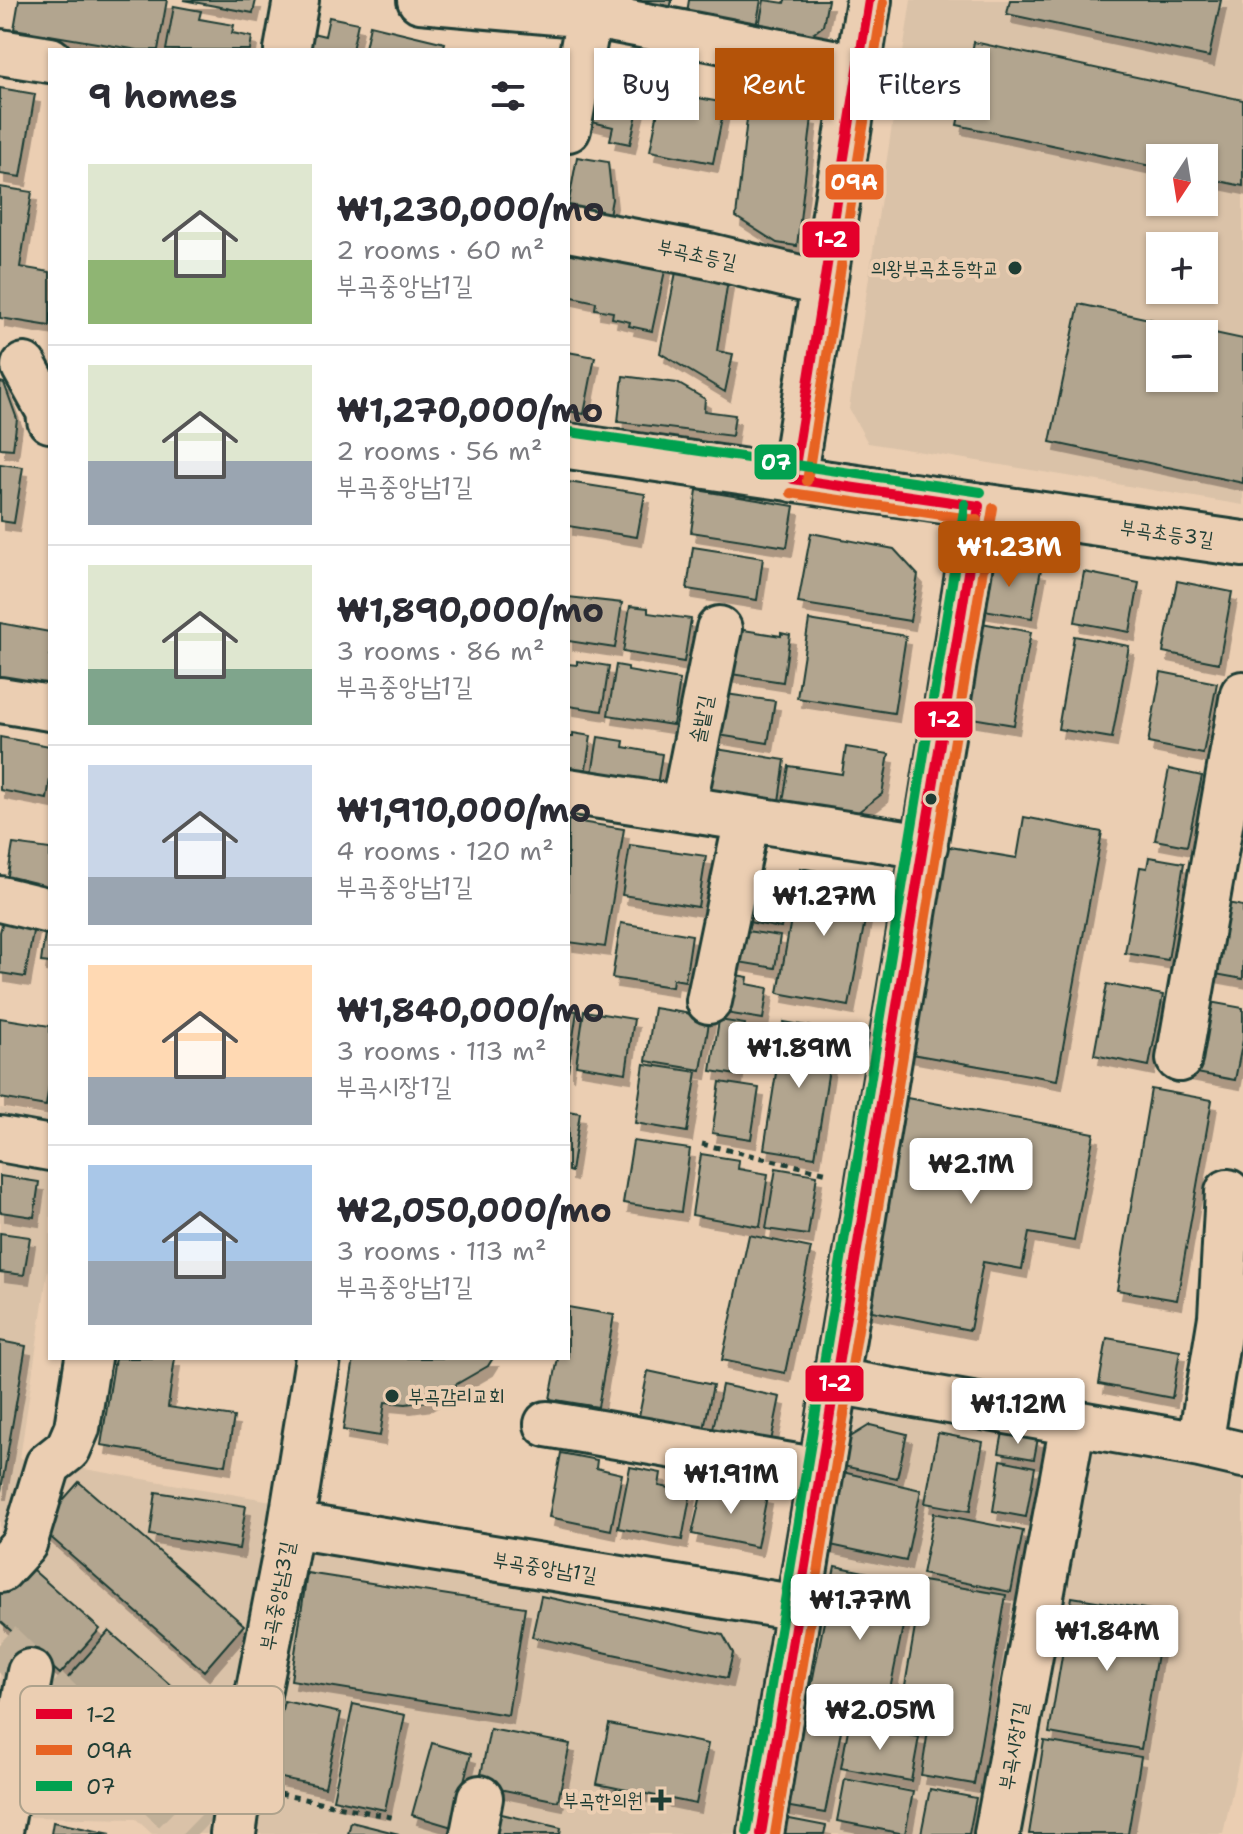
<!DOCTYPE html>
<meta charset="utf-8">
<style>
:root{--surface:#fff;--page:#f7f7f7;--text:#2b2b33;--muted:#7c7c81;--line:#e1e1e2;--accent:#b45309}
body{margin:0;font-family:"Shantell Sans","Poor Story",sans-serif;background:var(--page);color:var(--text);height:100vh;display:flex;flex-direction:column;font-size:30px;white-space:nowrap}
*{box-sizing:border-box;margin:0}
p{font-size:26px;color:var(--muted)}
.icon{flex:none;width:44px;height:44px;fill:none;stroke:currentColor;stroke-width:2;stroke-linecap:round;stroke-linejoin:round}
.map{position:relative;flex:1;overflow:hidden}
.panel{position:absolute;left:48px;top:48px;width:522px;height:1312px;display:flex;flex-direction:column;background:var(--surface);border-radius:0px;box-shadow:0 2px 6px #0004}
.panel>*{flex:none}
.hud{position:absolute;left:594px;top:48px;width:528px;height:72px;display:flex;gap:16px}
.needle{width:52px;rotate:192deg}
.tools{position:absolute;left:1146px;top:144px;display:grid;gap:16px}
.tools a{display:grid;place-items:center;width:72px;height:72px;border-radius:0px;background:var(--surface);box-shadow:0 2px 6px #0004;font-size:40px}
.price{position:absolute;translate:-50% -68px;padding:0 18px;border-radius:8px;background:#fff;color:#222;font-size:26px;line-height:52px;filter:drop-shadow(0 2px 4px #0008)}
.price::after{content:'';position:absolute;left:50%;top:48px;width:24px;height:18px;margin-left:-12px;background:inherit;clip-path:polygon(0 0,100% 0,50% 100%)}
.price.selected{background:var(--accent);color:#fff}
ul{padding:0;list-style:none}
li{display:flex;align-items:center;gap:24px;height:200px;padding:0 40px}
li+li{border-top:2px solid var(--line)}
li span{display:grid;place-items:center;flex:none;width:224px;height:160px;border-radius:0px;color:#555}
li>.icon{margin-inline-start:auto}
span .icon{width:96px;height:96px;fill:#fffc;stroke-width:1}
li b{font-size:34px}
h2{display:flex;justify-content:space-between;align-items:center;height:96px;padding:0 40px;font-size:34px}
.tag{padding:0 28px;border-radius:0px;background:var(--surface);box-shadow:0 2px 6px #0004;font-size:28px;line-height:72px}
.tag.selected{background:var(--accent);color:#fff}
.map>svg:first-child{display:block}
.built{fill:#dac2a8;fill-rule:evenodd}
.building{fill:#b2a58f;stroke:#1f3d34;stroke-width:2;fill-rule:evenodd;filter:url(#shadow)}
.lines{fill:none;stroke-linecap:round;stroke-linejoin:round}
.minor-tunnel{stroke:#c2b199;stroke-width:44;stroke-dasharray:44 22;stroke-linecap:butt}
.minor-casing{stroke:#1f3d34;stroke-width:50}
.path{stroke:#1f3d34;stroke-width:5;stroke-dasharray:6 6;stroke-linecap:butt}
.minor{stroke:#ebceb2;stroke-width:44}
.bus-1-casing{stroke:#ebceb2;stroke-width:16}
.bus-2-casing{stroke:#ebceb2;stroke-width:16}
.bus-3-casing{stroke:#ebceb2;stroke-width:16}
.bus-1{stroke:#e4002b;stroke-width:10}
.bus-2{stroke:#e76323;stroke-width:10}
.bus-3{stroke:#02a150;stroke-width:10}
.poi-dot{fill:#1f3d34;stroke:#ebceb2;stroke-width:3}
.labels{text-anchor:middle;stroke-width:8;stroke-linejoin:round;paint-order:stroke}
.street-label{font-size:20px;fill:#1f3d34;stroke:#ebceb2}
.poi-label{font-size:20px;fill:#1f3d34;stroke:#ebceb2;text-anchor:end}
.key{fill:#ebceb2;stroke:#aea28c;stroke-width:2}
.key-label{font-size:22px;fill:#1f3d34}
.line-badge{stroke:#ebceb2;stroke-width:3}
.badge-label{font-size:22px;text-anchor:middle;font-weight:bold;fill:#fff}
</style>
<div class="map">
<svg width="1243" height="1834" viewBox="0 0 1243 1834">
<defs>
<filter id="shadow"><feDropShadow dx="5" dy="9" stdDeviation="0" flood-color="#0004"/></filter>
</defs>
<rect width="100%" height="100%" fill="#ebceb2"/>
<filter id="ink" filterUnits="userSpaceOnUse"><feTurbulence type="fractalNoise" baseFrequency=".0125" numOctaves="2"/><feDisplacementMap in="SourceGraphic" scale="16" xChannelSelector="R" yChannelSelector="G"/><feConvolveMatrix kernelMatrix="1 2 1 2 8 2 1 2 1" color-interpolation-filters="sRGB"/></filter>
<g filter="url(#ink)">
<path class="built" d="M911 0H1243V505L868 443 849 409ZM1160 158H1204V202H1160ZM1160 246H1204V290H1160ZM1160 334H1204V378H1160Z
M0 1108 50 1117V1255L20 1458 272 1501 269 1533 299 1543 718 1619 802 1630 848 1396 1243 1468V1742L1223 1834H152L136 1819 29 1817 4 1747 0 1746Z"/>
<path class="building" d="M19 0H167L158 50H138L14 29Z
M183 0H256L253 13Z
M604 0H672L667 24Z
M689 0H761L755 32 686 19Z
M764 0 784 3 785 0H828L823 26 800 44 757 37Z
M1010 0H1221L1209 57 1007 14Z
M174 6 201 11 199 19 234 25 232 33 252 37 250 50H166Z
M329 17 358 23 352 50H300L304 31 325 36Z
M370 25 445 43 443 50H374L365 48Z
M974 42 1243 100V186L1204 178V158H1160V168L957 125Z
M600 66 646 76 630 144 610 140 613 127 588 121Z
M0 88 35 94 21 177 0 174Z
M662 91 725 103 713 163 650 151Z
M749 101 768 104 766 112 812 117 797 246 777 243 736 217Z
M577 157 608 162 612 199 606 231 568 224V206Z
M0 187 32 192 20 267 50 272V326L0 318Z
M568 245 666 266 652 331 629 326 630 322 612 318 613 312 595 309 596 302 568 296Z
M676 272 728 280 717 351 733 354 725 392 660 353Z
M1079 304 1243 339V483L1050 442ZM1160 334H1204V378H1160Z
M568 352 595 357 584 414 568 411Z
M623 376 677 383 705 399 704 411 735 415 732 436 618 422Z
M0 382 4 383 17 419 13 449 0 448Z
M0 464 23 467 14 523 0 521Z
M568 482 645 494 637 537 568 526Z
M697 490 794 506 787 547 691 532Z
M811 533 894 549 918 575 910 621 798 603Z
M693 547 763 558 757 600 687 589Z
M986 560 1041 569 1032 618 978 609Z
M1084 572 1139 583 1130 632 1075 622Z
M1177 581 1232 592 1219 663 1163 652Z
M568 597 622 603 615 648 568 641Z
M630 606 648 608V613L691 619 684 662 623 652Z
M809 620 906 636 894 713 797 698Z
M976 622 1031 632 1014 725 960 716Z
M0 623 50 632V684L0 677Z
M725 627 781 636V633L790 635 783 682 718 672Z
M1074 636 1129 646 1112 738 1058 729Z
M577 661 609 666 602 711 568 706V664L577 665Z
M616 665 628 667V671L680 680 673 725 608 715Z
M1161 672 1217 683 1203 754 1148 743Z
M712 692 775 701 768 743 706 733Z
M573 733 591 736 584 781 568 779V737H573Z
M0 737 50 746V779L47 799 0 790Z
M598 737 624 741 623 747 662 754 656 792 591 781Z
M846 747 889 754 882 794 849 819 782 807 789 766 842 774Z
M710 748 785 760 778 808 702 796Z
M1169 769 1202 776 1187 846 1155 840Z
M1024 817 1102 832 1057 1080 906 1053 944 846 1017 858Z
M568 820 624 829 605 947 568 942Z
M13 844 50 849V893L6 887Z
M630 845 706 856 698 907 622 895Z
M1149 857 1184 863 1168 960 1125 953 1140 867 1147 868Z
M800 868 846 876 868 904 849 1006 778 993Z
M741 871 790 880 781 928 732 919Z
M1212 900 1243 906V979L1199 971Z
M3 921 34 926 25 977 0 973V932Z
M621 923 692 935 685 981 673 979 672 987 612 978Z
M46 926 50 927V963L41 962Z
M727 928 780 936 775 968 721 959Z
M719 972 748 977 747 984 768 988 763 1019 713 1011Z
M1107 984 1163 995 1149 1066 1094 1055Z
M1193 999 1243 1008V1040L1235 1080 1180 1070Z
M654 1008 710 1017 701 1070 646 1061Z
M568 1010 577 1011 568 1071Z
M584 1011 634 1019 626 1073 576 1065Z
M0 1018 50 1026V1079L46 1106 0 1098Z
M719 1020 745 1024 737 1075 711 1071Z
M784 1022 835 1031 815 1157 764 1149Z
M644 1064 697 1072 687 1132 635 1123Z
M720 1082 759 1088 751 1139 712 1133Z
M1151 1089 1212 1100 1177 1300 1117 1290Z
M907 1098 1094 1133 1074 1241 1029 1233 1022 1269 983 1262 970 1330 867 1310Z
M568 1111 580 1113 571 1172 568 1171Z
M633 1141 690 1149 681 1212 623 1203Z
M701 1154 739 1160 738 1169 768 1174 760 1227 692 1215Z
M776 1168 817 1175 808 1235 766 1229Z
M0 1176 39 1182 34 1217 0 1212Z
M0 1233 30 1237 24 1275 0 1272Z
M749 1235 811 1248 785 1373 722 1360Z
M568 1307 614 1315 598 1407 550 1399 558 1358H568Z
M1107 1338 1180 1351 1172 1398 1099 1384Z
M0 1341 26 1346 1 1490H0Z
M115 1358H175L168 1407 234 1417 226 1465 101 1445Z
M354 1358H493L488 1366 427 1401 406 1404 385 1402 380 1436 343 1430Z
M648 1371 713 1385 704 1429 639 1416Z
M722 1385 780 1397 769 1451 711 1439Z
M870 1425 907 1434 897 1478 839 1465 844 1441Z
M1003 1432 1038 1438 1034 1459 999 1453Z
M938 1433 983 1442 970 1511 925 1503Z
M561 1453 597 1460 596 1468 622 1474 611 1530 549 1517Z
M1001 1460 1035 1467 1026 1517 993 1511Z
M630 1467 661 1473 659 1486 691 1492 682 1540 618 1528Z
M838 1471 921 1490 906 1561 821 1543Z
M79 1482 244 1625 204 1671 39 1527Z
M722 1487 767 1496 757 1547 692 1534 702 1491 720 1495Z
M156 1492 246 1506 239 1549 150 1535Z
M934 1513 1023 1531 1011 1592 922 1574Z
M25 1563 100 1629 60 1674 0 1621V1592Z
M835 1566 912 1582 884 1719 808 1703Z
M307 1573 525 1607 508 1715 291 1680Z
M923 1581 1006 1595 974 1784 921 1775 928 1731 898 1726Z
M541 1596 723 1635 733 1653 727 1678 532 1637Z
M1072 1597 1164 1612 1141 1749 1049 1733Z
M109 1631 183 1696 141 1745 66 1680Z
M284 1701 341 1713 325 1787 267 1775Z
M182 1704 231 1748 214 1818 140 1752Z
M353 1704 405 1715 385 1810 333 1799Z
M789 1721 841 1731 825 1813 773 1804Z
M609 1724 708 1744 696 1804 597 1784Z
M849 1724 919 1737 911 1781 841 1768Z
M490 1729 570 1744 558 1801 479 1785Z
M1044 1741 1141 1757 1128 1834H1029Z
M432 1743 471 1754 452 1827 412 1815Z
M845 1779 913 1792 905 1834 837 1821Z
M930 1789 976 1798 969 1834H921Z
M493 1812 561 1828 560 1834H488Z
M774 1816 826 1826 824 1834H770Z
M53 1822 111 1834H51Z
M351 1822 399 1834H348Z"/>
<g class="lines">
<path class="minor-tunnel" d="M0 1643 198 1834"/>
<g class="minor-casing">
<path id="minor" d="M420 0 589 15 858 67
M287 50 296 0
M0 52 50 60
M568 129 592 0
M568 229 709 256 824 284
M24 366 49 411 50 420
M568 446 1243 544
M793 479 869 0
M0 700 50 708
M568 791 925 846
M683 808 719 629
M0 899 50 911
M709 1001 747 819
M1179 1059 1243 694
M0 1139 50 1148
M835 1381 1200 1445 1243 1455
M547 1424 820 1471
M1200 1445 1221 1317 1228 1192
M291 1525 798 1608
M0 1570 24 1544 48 1465 68 1449 77 1428 88 1358
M0 1831 30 1672
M233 1834 240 1786 291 1525 318 1358
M473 1834 480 1798
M761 1834C834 1391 909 949 979 506
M997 1834 1073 1423"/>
</g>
<path class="path" d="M702 1144 828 1173
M280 1794 396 1818"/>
<use href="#minor" class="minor"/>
<g class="bus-1-casing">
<path id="bus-1" d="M793 479 869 0
M793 479 979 506
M761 1834 979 506"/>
</g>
<g class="bus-2-casing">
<path id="bus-2" d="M807 481 883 2
M791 493 977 520
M775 1834 993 508"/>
</g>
<g class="bus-3-casing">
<path id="bus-3" d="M570 432 981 492
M747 1832 965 504"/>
</g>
<use href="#bus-1" class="bus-1"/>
<use href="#bus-2" class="bus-2"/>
<use href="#bus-3" class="bus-3"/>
</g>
</g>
<g class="poi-dot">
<circle cx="1015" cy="268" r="8"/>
<circle cx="931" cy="799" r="7"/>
<circle cx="392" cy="1396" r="8"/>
<path d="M657 1788h8v8h8v8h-8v8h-8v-8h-8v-8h8z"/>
</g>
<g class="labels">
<g class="street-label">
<text transform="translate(697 254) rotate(12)" y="7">부곡초등길</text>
<text transform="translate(1167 533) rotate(8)" y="7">부곡초등3길</text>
<text transform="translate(701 719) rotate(-79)" y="7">솔밭길</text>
<text transform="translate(545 1567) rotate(9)" y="7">부곡중앙남1길</text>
<text transform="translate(277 1596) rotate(-79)" y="7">부곡중앙남3길</text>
<text transform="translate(1013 1746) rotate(-80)" y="7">부곡시장1길</text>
</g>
<g class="poi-label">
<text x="999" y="275">의왕부곡초등학교</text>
<text x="408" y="1403" text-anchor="start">부곡감리교회</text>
<text x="643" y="1807">부곡한의원</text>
</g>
</g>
<rect x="20" y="1686" width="264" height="128" rx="12" class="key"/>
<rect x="36" y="1709" width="36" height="10" fill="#e4002b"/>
<rect x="36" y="1745" width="36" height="10" fill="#e76323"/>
<rect x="36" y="1781" width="36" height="10" fill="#02a150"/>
<g class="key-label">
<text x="86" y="1722">1-2</text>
<text x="86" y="1758">09A</text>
<text x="86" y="1794">07</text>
</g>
<g class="line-badge">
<rect x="824" y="163" width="61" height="38" rx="8" fill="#e76323"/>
<rect x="801" y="220" width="60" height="39" rx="8" fill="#e4002b"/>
<rect x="753" y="443" width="45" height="38" rx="8" fill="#02a150"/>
<rect x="913" y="700" width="61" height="39" rx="8" fill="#e4002b"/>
<rect x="804" y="1364" width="61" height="39" rx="8" fill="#e4002b"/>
</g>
<g class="badge-label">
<text x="854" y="190">09A</text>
<text x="831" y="247">1-2</text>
<text x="776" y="470">07</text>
<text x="944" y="727">1-2</text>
<text x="835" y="1391">1-2</text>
</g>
</svg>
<div class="tools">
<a><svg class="needle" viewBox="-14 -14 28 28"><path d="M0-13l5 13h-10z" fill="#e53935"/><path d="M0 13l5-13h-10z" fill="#7c7c81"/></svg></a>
<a>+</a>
<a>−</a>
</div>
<b class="price selected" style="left:1009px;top:589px">₩1.23M</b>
<b class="price" style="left:824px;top:938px">₩1.27M</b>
<b class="price" style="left:799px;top:1090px">₩1.89M</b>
<b class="price" style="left:971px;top:1206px">₩2.1M</b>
<b class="price" style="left:1018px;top:1446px">₩1.12M</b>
<b class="price" style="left:731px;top:1516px">₩1.91M</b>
<b class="price" style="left:860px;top:1642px">₩1.77M</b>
<b class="price" style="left:1107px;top:1673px">₩1.84M</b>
<b class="price" style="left:880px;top:1752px">₩2.05M</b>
<div class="hud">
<a class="tag">Buy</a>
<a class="tag selected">Rent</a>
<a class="tag">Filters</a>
</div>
<section class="panel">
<h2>9 homes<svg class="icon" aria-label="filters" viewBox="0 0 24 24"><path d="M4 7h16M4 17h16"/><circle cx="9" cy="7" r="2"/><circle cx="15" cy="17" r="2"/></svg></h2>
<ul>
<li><span style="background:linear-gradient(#dfe7d0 60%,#8fb573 0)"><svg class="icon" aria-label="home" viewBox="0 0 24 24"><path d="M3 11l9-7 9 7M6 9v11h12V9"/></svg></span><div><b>₩1,230,000/mo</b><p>2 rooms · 60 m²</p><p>부곡중앙남1길</p></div></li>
<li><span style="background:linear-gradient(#dfe7d0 60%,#9aa5b1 0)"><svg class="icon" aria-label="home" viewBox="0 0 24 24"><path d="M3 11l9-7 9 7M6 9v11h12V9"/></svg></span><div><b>₩1,270,000/mo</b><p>2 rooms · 56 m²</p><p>부곡중앙남1길</p></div></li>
<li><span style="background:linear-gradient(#dfe7d0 65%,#7fa58c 0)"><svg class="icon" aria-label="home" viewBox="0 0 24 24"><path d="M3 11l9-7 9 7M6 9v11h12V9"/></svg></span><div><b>₩1,890,000/mo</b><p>3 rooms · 86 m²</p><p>부곡중앙남1길</p></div></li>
<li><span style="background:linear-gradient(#c9d6e8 70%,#9aa5b1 0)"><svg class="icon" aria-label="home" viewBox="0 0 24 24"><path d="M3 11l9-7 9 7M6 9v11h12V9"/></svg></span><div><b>₩1,910,000/mo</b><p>4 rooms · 120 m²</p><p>부곡중앙남1길</p></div></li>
<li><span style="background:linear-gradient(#ffd9b3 70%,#9aa5b1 0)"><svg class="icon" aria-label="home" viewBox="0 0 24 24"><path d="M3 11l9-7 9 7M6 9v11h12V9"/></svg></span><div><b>₩1,840,000/mo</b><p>3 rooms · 113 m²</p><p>부곡시장1길</p></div></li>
<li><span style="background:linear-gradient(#a9c7e8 60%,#9aa5b1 0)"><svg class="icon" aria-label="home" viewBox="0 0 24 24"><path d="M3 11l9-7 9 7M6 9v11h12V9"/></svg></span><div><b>₩2,050,000/mo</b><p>3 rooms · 113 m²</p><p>부곡중앙남1길</p></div></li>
</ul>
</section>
</div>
